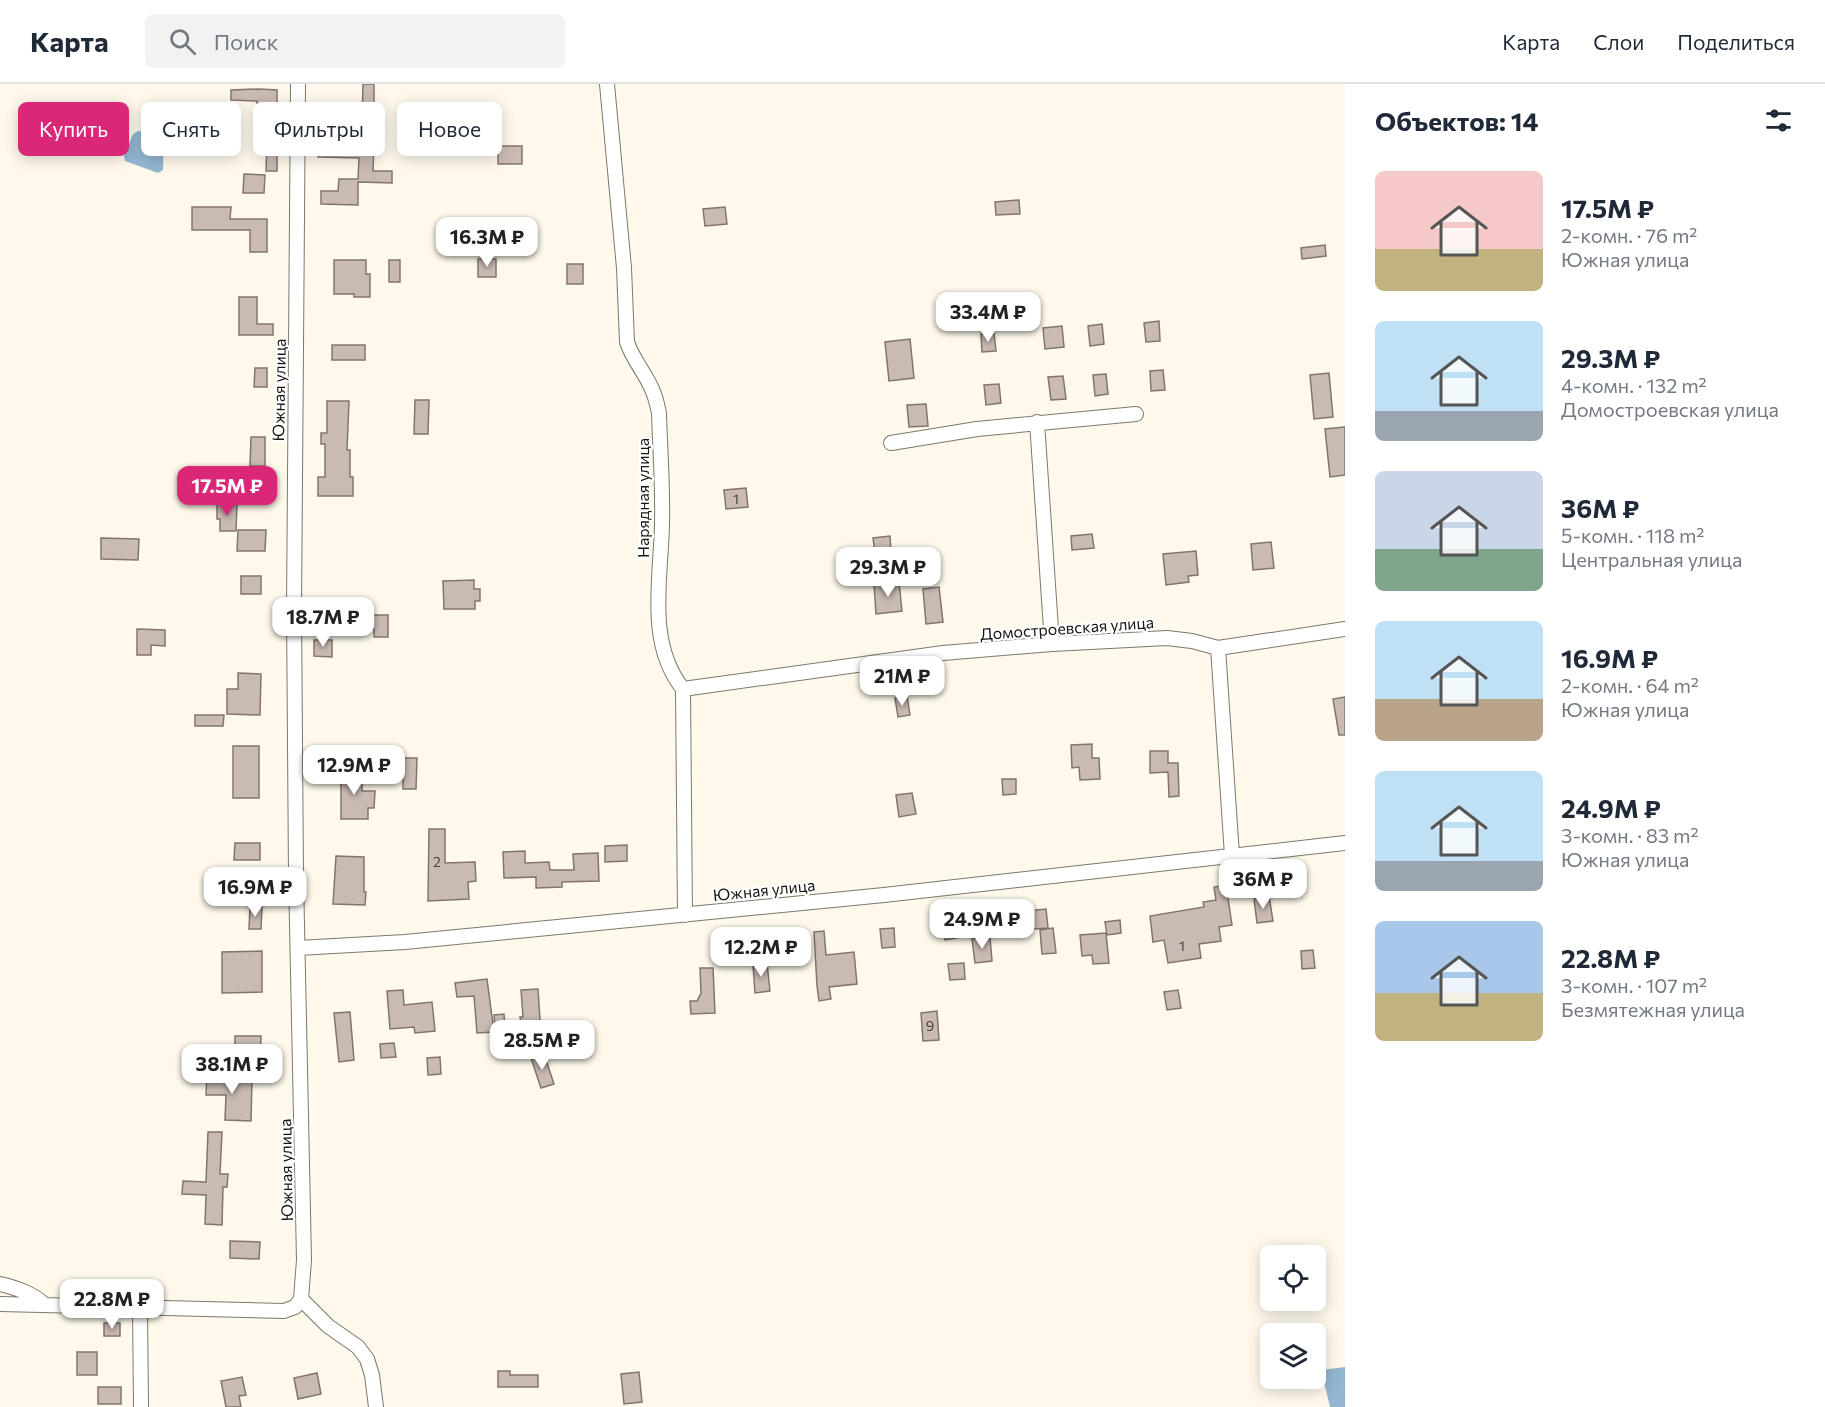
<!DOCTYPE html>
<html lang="ru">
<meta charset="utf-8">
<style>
:root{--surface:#fff;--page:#f2f2f3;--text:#1f2937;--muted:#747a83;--line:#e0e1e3;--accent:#db2777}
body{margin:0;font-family:Commissioner,sans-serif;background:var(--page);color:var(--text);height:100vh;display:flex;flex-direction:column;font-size:22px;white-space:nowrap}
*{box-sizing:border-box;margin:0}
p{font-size:20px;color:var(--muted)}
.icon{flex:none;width:33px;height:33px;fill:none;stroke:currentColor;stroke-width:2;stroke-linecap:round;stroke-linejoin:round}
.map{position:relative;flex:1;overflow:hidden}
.sheet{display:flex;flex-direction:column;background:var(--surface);width:480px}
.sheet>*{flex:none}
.hud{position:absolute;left:18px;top:18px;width:570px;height:54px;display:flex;gap:12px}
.fabs{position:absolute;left:1260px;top:1161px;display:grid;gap:12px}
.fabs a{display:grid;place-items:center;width:66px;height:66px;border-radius:9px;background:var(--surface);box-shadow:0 3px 15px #0003;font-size:30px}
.price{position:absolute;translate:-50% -51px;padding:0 14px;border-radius:12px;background:#fff;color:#222;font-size:20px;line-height:39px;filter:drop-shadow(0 2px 3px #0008)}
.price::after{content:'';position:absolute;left:50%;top:36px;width:18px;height:14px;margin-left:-9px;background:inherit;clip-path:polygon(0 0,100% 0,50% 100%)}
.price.current{background:var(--accent);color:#fff}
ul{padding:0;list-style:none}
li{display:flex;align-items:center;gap:18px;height:150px;padding:0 30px}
li span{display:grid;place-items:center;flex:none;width:168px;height:120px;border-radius:9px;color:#555}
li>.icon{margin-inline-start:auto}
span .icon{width:72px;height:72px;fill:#fffc;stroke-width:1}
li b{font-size:26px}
h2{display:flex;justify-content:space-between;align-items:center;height:72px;padding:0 30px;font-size:26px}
.pill{padding:0 21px;border-radius:9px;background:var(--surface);box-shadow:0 3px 15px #0003;font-size:21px;line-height:54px}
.pill.current{background:var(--accent);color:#fff}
header{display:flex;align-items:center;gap:36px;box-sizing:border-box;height:84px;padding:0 30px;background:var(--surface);border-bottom:2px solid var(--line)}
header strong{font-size:28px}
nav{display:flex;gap:33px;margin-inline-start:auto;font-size:21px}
.search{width:420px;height:54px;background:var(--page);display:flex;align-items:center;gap:15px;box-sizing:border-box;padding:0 21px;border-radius:9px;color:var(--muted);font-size:22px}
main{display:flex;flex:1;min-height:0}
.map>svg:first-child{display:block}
.water{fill:#95b6d1}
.building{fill:#cabab4;stroke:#82746e;stroke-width:1.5}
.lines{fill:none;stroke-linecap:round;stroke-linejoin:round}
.minor-casing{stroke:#7c786b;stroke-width:16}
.minor{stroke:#fff;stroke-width:14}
.labels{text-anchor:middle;stroke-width:4.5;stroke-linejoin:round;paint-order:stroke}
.number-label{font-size:14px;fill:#443e39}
.street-label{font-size:16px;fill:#171510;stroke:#fff}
</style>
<header>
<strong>Карта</strong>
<div class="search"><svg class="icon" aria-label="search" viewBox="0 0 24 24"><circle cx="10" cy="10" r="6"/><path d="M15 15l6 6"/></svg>Поиск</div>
<nav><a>Карта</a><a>Слои</a><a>Поделиться</a></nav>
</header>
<main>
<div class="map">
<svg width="1345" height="1323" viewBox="0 0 1345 1323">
<rect width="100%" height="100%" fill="#fef9eb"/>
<path class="water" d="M138 47 156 48 164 52 163 86 158 89 125 77 124 72 133 50Z
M1345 1283V1323H1330L1321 1286Z"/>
<path class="building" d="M363 0H374V36H362Z
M259 5 277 6V46H257V17L231 16V6Z
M318 56H331V59L374 60 373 87H392V99L358 98V121L321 120V107H338L339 95H358L359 74 318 73Z
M267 58H277V87H266Z
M498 62H522V80H498Z
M244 90 265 91 264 109H243Z
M1019 116 1020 130 996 131 995 118Z
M192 123H231L230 135H267V168H250V146H192Z
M725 123 727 140 705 142 703 125Z
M1325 161 1326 172 1302 175 1301 164Z
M478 175H496V193H478Z
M334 176H366V190H370V213H354V210H334Z
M389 176H400V198H389Z
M567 180H583V200H567Z
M239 213H257V240H273V251H239Z
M1159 237 1160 257 1146 258 1144 239Z
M1102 240 1104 260 1090 262 1088 242Z
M1062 242 1064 263 1045 265 1043 244Z
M994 249 996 267 982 268 981 250Z
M910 255 914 294 889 297 885 258Z
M332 261H365V276H332Z
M255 284H267V303H254Z
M1163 286 1165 306 1151 307 1150 287Z
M1329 289 1333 333 1314 335 1310 291Z
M1106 290 1108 310 1095 312 1093 291Z
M1063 292 1066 315 1051 316 1048 293Z
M999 300 1001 319 986 321 984 301Z
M415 316H429L428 350H414Z
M327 317H349L347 366H350V393H353V412H318V393H325V360H321V349H327Z
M926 320 928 342 909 343 907 321Z
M1345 343V391L1330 393 1325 345Z
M251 353H265V382H250Z
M746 404 748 423 726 425 724 406Z
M217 419 237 420 236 447H220V435H217Z
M238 446H266L265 467H237Z
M1092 450 1094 464 1072 466 1071 452Z
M890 452 891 468 875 469 873 454Z
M101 454 139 455 138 476 101 475Z
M1271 458 1274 484 1253 486 1251 460Z
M1196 467 1198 491 1188 492 1189 498 1166 501 1163 470Z
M241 492H261V510H241Z
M474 496V505H480V517H475V525H444L443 497Z
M899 498 902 527 876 530 874 500Z
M939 503 943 538 926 540 923 505Z
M340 531H388V553H374V545L340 546Z
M137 545 165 546V562L151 561V571H137Z
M314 556H332V573L314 572Z
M238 589 261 590 260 631 227 630V605H238Z
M907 612 910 631 898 633 895 614Z
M1345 613V651H1339L1333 615Z
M195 631H224L223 642H195Z
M1092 660V674H1099L1100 695 1080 696 1079 683 1072 684 1071 661Z
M233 662H259V714H233Z
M1150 667H1168V679H1178L1179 712 1169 713 1168 688 1150 689Z
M403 674H417L416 705H403Z
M334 687 362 688V707H375L374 724H368V735H341V699H334Z
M1002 695H1016V710L1003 711Z
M912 709 916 730 899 733 896 711Z
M429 745H445V779L475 778 476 797 468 798 469 815 428 817Z
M235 759H260V776H234Z
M627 761V777L605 778V762Z
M525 767V779L549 778 550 786H574L573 770 598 769 599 797 562 798V803L536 804V793L504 794 503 768Z
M336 772 364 773V808H366L365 821 333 820Z
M1226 801 1232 841 1219 843 1221 857 1199 860 1201 874 1168 879 1164 856 1153 858 1150 832 1204 823 1203 818 1216 816 1214 803Z
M1269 812 1273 837 1257 839 1254 815Z
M250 823H262L261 845H249Z
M1046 825 1048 844 1018 846 1017 828Z
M955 836 957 854 945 856 943 837Z
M1120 836 1121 849 1107 851 1105 838Z
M894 844 895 863 882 864 880 845Z
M1053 844 1056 869 1042 870 1040 846Z
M824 847 826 871 854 868 857 900 829 903 831 915 819 917 817 902 814 848Z
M1106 849 1109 879 1093 880 1092 871 1082 872 1080 851Z
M990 853 992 877 975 879 972 855Z
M1313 866 1315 884 1302 885 1301 867Z
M262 867V908L222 909V868Z
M767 879 770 907 755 909 753 880Z
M964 879 965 895 950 896 948 880Z
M700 884H713L715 929 691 930 690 917H697L701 909Z
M487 895 494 948 477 949 474 912 457 913 455 899Z
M538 905 541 951 524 952 520 933H523L521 906Z
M403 906 404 921 432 918 435 947 415 949 414 943 390 945 387 907Z
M1178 906 1181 924 1167 926 1164 908Z
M937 927 939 956 923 957 921 929Z
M350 928 354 976 339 978 334 929Z
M504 930 507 967 497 968 494 931Z
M235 952H261L260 975 243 974V963H235Z
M394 959 396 973 381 974 380 960Z
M544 970 554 1000 541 1004 531 974Z
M440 973 441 990 428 991 427 974Z
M207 986H219L218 995 252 996 251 1037 225 1036 226 1011H206Z
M208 1048H222L220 1090H228L227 1103H223L222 1141 205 1140 206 1111 182 1110 183 1097 206 1098Z
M230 1157 260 1158 259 1175 230 1174Z
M104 1239H120V1252H104Z
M77 1268H97V1291H77Z
M498 1287H510V1291H538V1303H498Z
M639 1288 642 1318 624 1320 621 1290Z
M317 1289 321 1310 298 1315 294 1294Z
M242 1293 246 1311 239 1312 241 1323H226L221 1297Z
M98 1303H121V1320H98Z"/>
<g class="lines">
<g class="minor-casing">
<path id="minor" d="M298 0 294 525 296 793 304 1176 301 1215
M607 0 624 184 627 258C632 274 643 286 650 301 655 310 657 319 659 329 660 365 663 403 662 440 661 494 646 559 683 605L685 831
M1037 338 1052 560
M891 359 977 345 1136 330
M1218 564 1232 771
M683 605 943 569 1052 560 1167 554 1192 557 1218 564 1345 545
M298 864 405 858 884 811 1345 759
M0 1200C17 1204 32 1209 45 1221
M301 1215 328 1242 358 1263 367 1275 372 1291 376 1323
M0 1220 284 1227 295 1223 301 1215
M140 1222 141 1323"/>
</g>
<use href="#minor" class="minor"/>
</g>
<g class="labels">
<g class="number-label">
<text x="736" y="420">1</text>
<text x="437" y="783">2</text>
<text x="1182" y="867">1</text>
<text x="930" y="947">9</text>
</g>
<g class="street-label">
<text transform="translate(279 306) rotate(-89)" y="6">Южная улица</text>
<text transform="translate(643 414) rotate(-90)" y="6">Нарядная улица</text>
<text transform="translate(1067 544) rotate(-4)" y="6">Домостроевская улица</text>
<text transform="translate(764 806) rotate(-6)" y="6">Южная улица</text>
<text transform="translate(286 1086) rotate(-91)" y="6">Южная улица</text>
</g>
</g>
</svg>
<div class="fabs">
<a><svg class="icon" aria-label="locate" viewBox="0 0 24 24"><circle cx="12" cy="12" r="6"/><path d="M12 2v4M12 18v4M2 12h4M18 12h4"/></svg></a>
<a><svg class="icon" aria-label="layers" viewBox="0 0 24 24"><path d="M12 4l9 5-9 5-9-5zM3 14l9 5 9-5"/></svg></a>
</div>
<b class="price" style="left:487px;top:184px">16.3M ₽</b>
<b class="price" style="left:988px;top:259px">33.4M ₽</b>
<b class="price current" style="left:227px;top:433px">17.5M ₽</b>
<b class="price" style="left:888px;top:514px">29.3M ₽</b>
<b class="price" style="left:323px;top:564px">18.7M ₽</b>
<b class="price" style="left:902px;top:623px">21M ₽</b>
<b class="price" style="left:354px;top:712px">12.9M ₽</b>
<b class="price" style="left:1263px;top:826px">36M ₽</b>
<b class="price" style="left:255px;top:834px">16.9M ₽</b>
<b class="price" style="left:982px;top:866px">24.9M ₽</b>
<b class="price" style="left:761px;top:894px">12.2M ₽</b>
<b class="price" style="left:542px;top:987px">28.5M ₽</b>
<b class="price" style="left:232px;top:1011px">38.1M ₽</b>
<b class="price" style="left:112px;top:1246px">22.8M ₽</b>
<div class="hud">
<a class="pill current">Купить</a>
<a class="pill">Снять</a>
<a class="pill">Фильтры</a>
<a class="pill">Новое</a>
</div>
</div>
<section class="sheet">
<h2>Объектов: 14<svg class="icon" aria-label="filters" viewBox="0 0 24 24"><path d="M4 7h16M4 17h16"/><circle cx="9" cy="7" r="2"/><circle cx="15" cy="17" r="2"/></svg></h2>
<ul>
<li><span style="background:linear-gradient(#f6c9c9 65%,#c2b280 0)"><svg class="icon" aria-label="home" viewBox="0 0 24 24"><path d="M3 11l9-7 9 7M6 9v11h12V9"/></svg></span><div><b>17.5M ₽</b><p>2-комн. · 76 m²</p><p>Южная улица</p></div></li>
<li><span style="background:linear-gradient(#bfe0f5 75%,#9aa5b1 0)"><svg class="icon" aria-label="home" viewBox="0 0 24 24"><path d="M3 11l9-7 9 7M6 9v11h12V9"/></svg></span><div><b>29.3M ₽</b><p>4-комн. · 132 m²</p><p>Домостроевская улица</p></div></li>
<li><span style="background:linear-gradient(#c9d6e8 65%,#7fa58c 0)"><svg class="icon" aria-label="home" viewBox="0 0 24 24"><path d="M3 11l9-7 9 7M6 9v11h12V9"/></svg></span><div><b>36M ₽</b><p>5-комн. · 118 m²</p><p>Центральная улица</p></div></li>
<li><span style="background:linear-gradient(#bfe0f5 65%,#b9a48a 0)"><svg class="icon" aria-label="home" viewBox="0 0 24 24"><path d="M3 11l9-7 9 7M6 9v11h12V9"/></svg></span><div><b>16.9M ₽</b><p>2-комн. · 64 m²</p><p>Южная улица</p></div></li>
<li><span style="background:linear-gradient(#bfe0f5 75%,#9aa5b1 0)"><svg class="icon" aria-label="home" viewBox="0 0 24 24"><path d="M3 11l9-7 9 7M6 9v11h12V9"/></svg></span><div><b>24.9M ₽</b><p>3-комн. · 83 m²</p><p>Южная улица</p></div></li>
<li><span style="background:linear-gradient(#a9c7e8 60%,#c2b280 0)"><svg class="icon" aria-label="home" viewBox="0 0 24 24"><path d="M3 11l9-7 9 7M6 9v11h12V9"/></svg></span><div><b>22.8M ₽</b><p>3-комн. · 107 m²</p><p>Безмятежная улица</p></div></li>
</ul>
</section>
</main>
